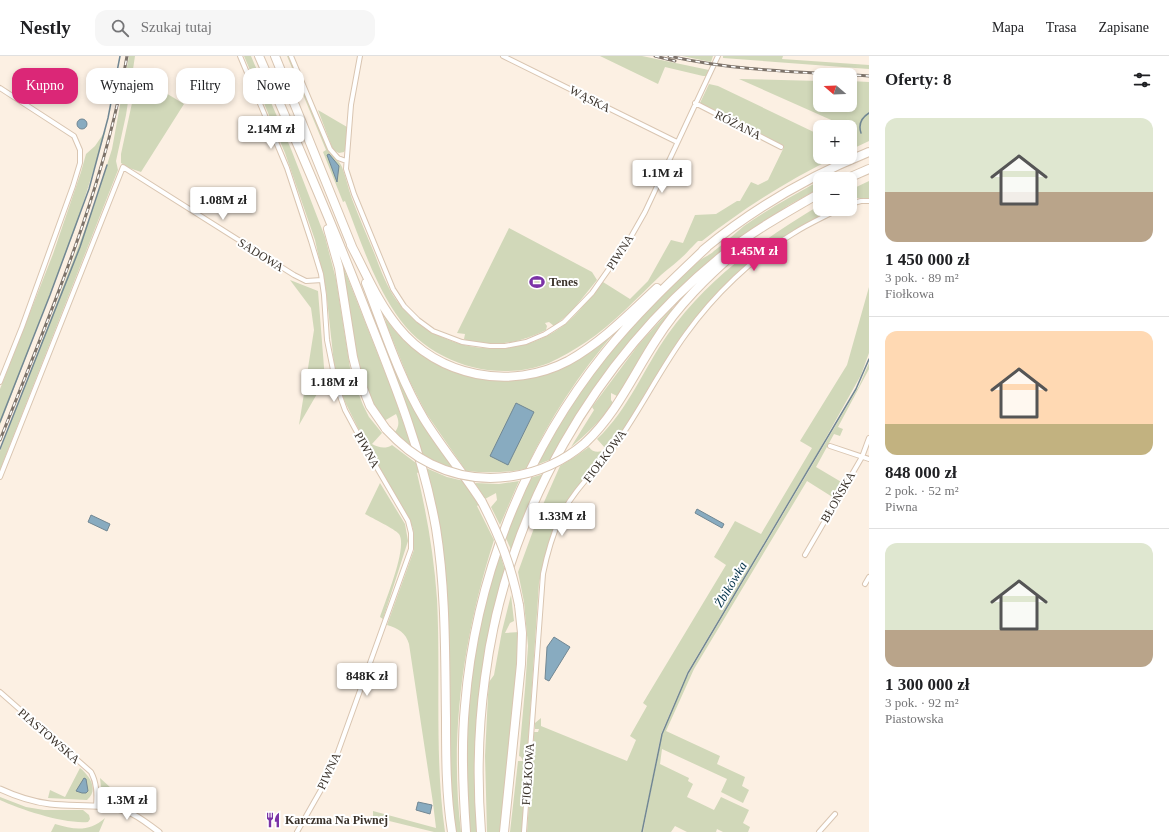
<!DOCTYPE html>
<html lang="pl">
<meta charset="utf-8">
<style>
:root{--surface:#fff;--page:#f6f6f6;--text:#202124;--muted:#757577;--line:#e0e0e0;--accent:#db2777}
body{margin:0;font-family:Georgia,serif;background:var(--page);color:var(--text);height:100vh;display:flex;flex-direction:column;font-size:15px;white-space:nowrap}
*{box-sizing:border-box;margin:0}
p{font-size:13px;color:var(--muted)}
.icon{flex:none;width:22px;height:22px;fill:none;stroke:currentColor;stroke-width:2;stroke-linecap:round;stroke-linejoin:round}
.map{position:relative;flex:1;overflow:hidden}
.panel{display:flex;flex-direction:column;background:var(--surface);width:300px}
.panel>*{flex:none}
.top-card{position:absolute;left:12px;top:12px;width:380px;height:36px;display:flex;gap:8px}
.needle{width:26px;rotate:289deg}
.controls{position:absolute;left:813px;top:12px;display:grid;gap:8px}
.controls a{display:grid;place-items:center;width:44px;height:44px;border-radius:8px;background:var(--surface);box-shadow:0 2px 6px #0003;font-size:20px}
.price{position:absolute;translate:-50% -34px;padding:0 9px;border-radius:4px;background:#fff;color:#222;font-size:13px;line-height:26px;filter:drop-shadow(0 1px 2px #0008)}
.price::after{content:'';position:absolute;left:50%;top:24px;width:12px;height:9px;margin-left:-6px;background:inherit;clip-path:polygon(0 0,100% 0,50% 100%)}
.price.selected{background:var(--accent);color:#fff}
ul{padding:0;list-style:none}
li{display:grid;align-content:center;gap:8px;height:212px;padding:0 16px}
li+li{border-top:1px solid var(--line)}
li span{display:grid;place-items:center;height:124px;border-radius:12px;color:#555}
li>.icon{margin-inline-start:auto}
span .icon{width:72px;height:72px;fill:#fffc;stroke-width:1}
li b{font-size:17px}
h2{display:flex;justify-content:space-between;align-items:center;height:48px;padding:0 16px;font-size:17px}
.pill{padding:0 14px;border-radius:12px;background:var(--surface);box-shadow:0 2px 6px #0003;font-size:14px;line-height:36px}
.pill.selected{background:var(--accent);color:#fff}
header{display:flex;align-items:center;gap:24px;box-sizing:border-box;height:56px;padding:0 20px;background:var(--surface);border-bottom:1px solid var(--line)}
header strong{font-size:19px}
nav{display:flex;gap:22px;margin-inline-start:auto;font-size:14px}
.search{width:280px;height:36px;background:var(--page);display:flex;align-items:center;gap:10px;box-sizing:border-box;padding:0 14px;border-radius:12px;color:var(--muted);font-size:15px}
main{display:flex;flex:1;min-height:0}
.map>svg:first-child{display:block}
.green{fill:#d1d8b9}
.water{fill:#88abc0;stroke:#718793}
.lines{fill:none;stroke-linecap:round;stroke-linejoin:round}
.stream{stroke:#718793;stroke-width:1.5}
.minor-casing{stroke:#d9c5b1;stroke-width:6}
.tertiary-casing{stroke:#d9c5b1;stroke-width:7}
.motorway-casing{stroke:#d9c5b1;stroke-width:10}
.minor{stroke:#fff;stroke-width:4}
.tertiary{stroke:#fff;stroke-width:5}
.motorway{stroke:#fff;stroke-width:8}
.rail-casing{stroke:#7d736a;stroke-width:3}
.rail{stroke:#fff;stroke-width:1.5;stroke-dasharray:4.5;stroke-linecap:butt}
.motorway-bridge-casing{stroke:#d9c5b1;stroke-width:10;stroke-linecap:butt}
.motorway-bridge{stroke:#fff;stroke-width:8}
.labels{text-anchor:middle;stroke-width:4;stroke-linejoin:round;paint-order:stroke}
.street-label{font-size:12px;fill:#3a322a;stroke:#fff}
.poi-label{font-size:12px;font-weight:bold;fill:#3a322a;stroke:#fff;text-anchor:start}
.water-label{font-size:13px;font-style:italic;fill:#013148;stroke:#fff}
</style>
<header>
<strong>Nestly</strong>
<div class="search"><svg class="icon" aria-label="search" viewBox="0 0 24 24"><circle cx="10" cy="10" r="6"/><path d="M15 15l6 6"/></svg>Szukaj tutaj</div>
<nav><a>Mapa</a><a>Trasa</a><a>Zapisane</a></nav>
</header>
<main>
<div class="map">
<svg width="869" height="776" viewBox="0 0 869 776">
<rect width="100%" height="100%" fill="#fcf0e3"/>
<path class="green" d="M129 0H135L126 59 116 105 118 114 0 414V395L95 147 112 93Z
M244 0H251L291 93 325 181 336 223 351 318 363 349 369 361 382 377 372 388C379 392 386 393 392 389L416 407 419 416 417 417C427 459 434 500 437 543 441 620 434 699 445 776H434L373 761V755L436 772 433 747 409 588C406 577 398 572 387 569L414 494 413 472 368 392 344 344 335 317 326 234 315 184 285 97Z
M287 0H289C302 31 314 62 327 92 330 100 339 103 342 111 346 121 348 132 352 143 359 161 367 180 375 199 381 215 387 231 397 245 433 293 503 307 554 276 574 264 588 244 603 226L630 243 648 225 671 184 683 187 695 159 716 158 737 145H740L751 126 758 129 768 124 784 91 700 47 709 28 718 30 820 79V101H836C788 124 744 152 702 185H698C695 188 693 190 690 193 682 203 670 211 661 219 637 242 613 268 586 286 574 294 562 301 549 307 495 328 428 307 396 258 373 224 360 183 345 145L343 146 323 96 326 94Z
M600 0H642L709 14 706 20H703L665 11 658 28Z
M682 0H713L711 6Z
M723 0H783L782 3 869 9V13L723 2Z
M136 19 184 48 141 116 129 112 121 107V98L135 33Z
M739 23 820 25V49H850V25L869 26V85L850 94V71H847Z
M318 54 347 71 346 93 344 96 339 97 333 94Z
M106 74 75 173 0 369V333L53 198 81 116 86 98 95 90Z
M819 125 820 132 789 149 741 181 638 277 615 304 579 356 552 403 536 409C559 370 582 331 610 295 635 264 668 230 699 205 704 201 710 199 714 195 725 187 734 178 744 170 768 153 794 139 819 125Z
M869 125V142H857L850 145V134Z
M820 149V153H833C771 185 725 222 683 278L619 381 575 434 564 451 558 463 547 493 539 527 522 776H510L518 705H523L521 701 519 700 525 633 528 590 524 546 518 516 541 453 560 410 576 400 589 391C593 397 600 397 606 393L597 383C628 354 644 312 668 278 707 223 763 183 820 149Z
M509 172 592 216 597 224 571 256 554 270 549 266 545 267 547 270 546 274C524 285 500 291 476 286 471 286 467 285 464 283L465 278 457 277Z
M341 208 343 210 392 334 412 392 394 377C400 371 399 364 396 358L384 365 371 344 358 308Z
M290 224 318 235 325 324 299 369 314 274 311 252Z
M869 231V297L861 319 818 396 688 615 661 678 642 776H527L534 676H538L539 673H535V667L541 662V670L627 705 636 684 630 680 647 650 643 647 726 509 714 501 735 465 761 478 812 392 800 385 847 309Z
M672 252 673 253C651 280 636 311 619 341L611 337V344L613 347C601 364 587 378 571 391L594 354 592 351 639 288Z
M384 259C403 294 451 321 490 324 502 325 514 324 527 322L596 291 615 276C579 318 549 363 526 413 505 417 486 417 466 415L426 357 409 324 387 270Z
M376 262 400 323 455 413 439 407 423 399 402 336 373 264Z
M869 307V313L838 371 843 373 840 380 834 378 816 411 843 427 834 442 807 425 694 613 666 675 720 700 717 708 745 721 742 730 749 734 743 747 721 736 727 723 662 693 660 708 689 722 688 725 693 728 687 741 714 754 721 741 749 754 743 767 750 771 748 776H723L717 773 716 776H687L675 770 671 776H643L661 683 664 673 685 624 859 330Z
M426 412 447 421 464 425 480 448 477 450 494 484C464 578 449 677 461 776H455L450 718 447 552Z
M544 418 525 460 512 496 505 480 530 422Z
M519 425 500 469 491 451 497 444 496 437 485 443 475 427 499 428Z
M380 427 405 468 408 485 383 563 380 561C385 545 408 491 399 478 395 473 372 462 365 458Z
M500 498 505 514 487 584 480 629 478 776H470L466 716V675L470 631 482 559Z
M511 539 514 565 510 567 505 577 519 576V589L501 776H487L485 700 488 639 489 626 494 619 502 575Z
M80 712C90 720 99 734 87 744L48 742 50 734 65 741Z
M100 722 135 754 107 746 102 741Z
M0 741 26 751 44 754H83L89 759 90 763 88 766C64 768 22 754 0 744Z
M105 762 99 776H51L55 768C75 774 89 776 105 762Z"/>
<path class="water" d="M77 68a5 5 0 1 1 10 0a5 5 0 1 1-10 0Z
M329 98 339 110 337 126 327 99Z
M516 347 534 356 508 409 490 400Z
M697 453 724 468 722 472 695 457Z
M91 459 110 468 107 475 88 466Z
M554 581 570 591 549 625 545 623 547 591Z
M84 722 86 723 88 735 86 737H82L76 735Z
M418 746 432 749 430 758 416 754Z"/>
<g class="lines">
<path class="stream" d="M861 77C858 68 861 62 869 57
M0 366 50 239 89 133 108 62 120 0
M0 393 80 191 107 109
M642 776 662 678 688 617 856 333 869 303"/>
<g class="minor-casing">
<path id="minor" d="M240 0 287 112 311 185 321 218 324 239 327 284 335 324 341 343 345 354 366 393 408 465 411 477V493L330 718 297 776
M291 0 330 93 338 102 346 105
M360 0 351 49 346 113 354 138 393 233 404 250 418 264 433 275 462 286 490 290H505L526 286 545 278 564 266 592 237 628 186 645 156 718 0
M503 0 677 86
M0 32 74 80 80 94V107L73 130 22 271 0 326
M695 47 781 91
M850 148 861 145H869
M830 390 869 403
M0 421 123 111 294 219 306 225 322 224
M805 499 862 401 869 382
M865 528 869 521
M0 636 91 716C97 727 97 738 96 750
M524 776 543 518C547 498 553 478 561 460 574 433 600 410 618 385 642 351 661 312 686 278 714 239 752 202 794 177 808 168 824 161 839 153
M819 776 835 758"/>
</g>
<g class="tertiary-casing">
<path id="tertiary" d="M0 733C15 740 33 746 50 748 76 751 102 747 128 756 139 760 149 769 159 776"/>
</g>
<g class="motorway-casing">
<path id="motorway" d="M259 0C297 87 335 174 369 263 396 331 423 399 436 472 446 534 445 599 446 662 446 700 446 738 452 776
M275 0 353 193
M846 123 869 113
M328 173 339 212 353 301 357 317 370 350 386 373
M351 189C366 217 378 247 398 271 438 321 511 335 568 305 602 286 629 258 657 232
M703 194C753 153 809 120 869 96
M366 227C384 273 399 321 424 363 442 392 464 418 482 446
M585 387C617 357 633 319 656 284 678 249 707 221 738 194
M466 776C463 734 461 692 465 650 475 523 524 398 604 298 635 259 671 225 707 191
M481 776C477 725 478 673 485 622 506 457 594 304 723 199 753 175 787 156 820 137
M504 776 521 608 522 577 519 549"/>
</g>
<use href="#minor" class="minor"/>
<use href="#tertiary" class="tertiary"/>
<use href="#motorway" class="motorway"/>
<g class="rail-casing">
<path id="rail" d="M655 0 675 5
M669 0C734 15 802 16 869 20
M0 384C50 258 104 134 127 0"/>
</g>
<use href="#rail" class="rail"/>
<g class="motorway-bridge-casing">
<path id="motorway-bridge" d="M386 373C399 387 414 400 431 408 482 433 543 423 585 387
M482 446C500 481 511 509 519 549"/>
</g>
<use href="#motorway-bridge" class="motorway-bridge"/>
</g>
<defs>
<g id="stadium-bare" transform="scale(1.2)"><path d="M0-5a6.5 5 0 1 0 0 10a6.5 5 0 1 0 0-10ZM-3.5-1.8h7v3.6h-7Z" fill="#7b33a6" stroke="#fff" stroke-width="2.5" paint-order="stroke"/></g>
<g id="restaurant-bare" transform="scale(1.2)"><path d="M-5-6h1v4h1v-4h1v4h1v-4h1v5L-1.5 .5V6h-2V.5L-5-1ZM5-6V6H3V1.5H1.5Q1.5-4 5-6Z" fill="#7b33a6" stroke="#fff" stroke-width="2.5" paint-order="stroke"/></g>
</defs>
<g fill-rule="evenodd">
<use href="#stadium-bare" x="537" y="226"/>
<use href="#restaurant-bare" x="273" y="764"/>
</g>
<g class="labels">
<g class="street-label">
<text transform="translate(590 43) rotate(27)" y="4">WĄSKA</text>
<text transform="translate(738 69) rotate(27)" y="4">RÓŻANA</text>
<text transform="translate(620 196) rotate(-57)" y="4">PIWNA</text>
<text transform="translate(261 199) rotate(32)" y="4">SADOWA</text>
<text transform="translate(367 394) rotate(61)" y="4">PIWNA</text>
<text transform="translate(605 400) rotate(-53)" y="4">FIOŁKOWA</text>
<text transform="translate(838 441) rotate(-60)" y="4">BŁOŃSKA</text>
<text transform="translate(49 680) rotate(41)" y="4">PIASTOWSKA</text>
<text transform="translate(329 715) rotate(-65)" y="4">PIWNA</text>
<text transform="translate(528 718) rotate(-86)" y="4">FIOŁKOWA</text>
</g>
<g class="poi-label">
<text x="549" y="230">Tenes</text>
<text x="285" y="768">Karczma Na Piwnej</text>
</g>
<g class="water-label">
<text transform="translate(730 528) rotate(-59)" y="5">Żbikówka</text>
</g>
</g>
</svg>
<div class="controls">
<a><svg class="needle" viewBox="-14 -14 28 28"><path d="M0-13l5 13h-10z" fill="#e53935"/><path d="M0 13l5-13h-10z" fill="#757577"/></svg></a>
<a>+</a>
<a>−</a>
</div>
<b class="price" style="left:271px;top:94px">2.14M zł</b>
<b class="price" style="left:662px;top:138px">1.1M zł</b>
<b class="price" style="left:223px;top:165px">1.08M zł</b>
<b class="price selected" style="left:754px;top:216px">1.45M zł</b>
<b class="price" style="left:334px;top:347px">1.18M zł</b>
<b class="price" style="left:562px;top:481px">1.33M zł</b>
<b class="price" style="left:367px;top:641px">848K zł</b>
<b class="price" style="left:127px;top:765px">1.3M zł</b>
<div class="top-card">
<a class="pill selected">Kupno</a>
<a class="pill">Wynajem</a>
<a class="pill">Filtry</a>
<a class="pill">Nowe</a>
</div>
</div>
<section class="panel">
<h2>Oferty: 8<svg class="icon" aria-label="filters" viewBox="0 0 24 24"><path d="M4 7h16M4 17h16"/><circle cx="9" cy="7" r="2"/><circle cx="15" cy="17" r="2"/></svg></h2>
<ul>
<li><span style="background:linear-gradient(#dfe7d0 60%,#b9a48a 0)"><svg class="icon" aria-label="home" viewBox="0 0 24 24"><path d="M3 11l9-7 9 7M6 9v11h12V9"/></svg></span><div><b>1 450 000 zł</b><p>3 pok. · 89 m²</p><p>Fiołkowa</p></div></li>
<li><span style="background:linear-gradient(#ffd9b3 75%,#c2b280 0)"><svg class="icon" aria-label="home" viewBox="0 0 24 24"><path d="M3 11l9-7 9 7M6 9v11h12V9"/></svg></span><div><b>848 000 zł</b><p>2 pok. · 52 m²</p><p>Piwna</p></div></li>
<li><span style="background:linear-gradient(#dfe7d0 70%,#b9a48a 0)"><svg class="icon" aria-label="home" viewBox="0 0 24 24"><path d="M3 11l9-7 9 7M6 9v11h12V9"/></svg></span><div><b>1 300 000 zł</b><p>3 pok. · 92 m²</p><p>Piastowska</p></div></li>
</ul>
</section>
</main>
